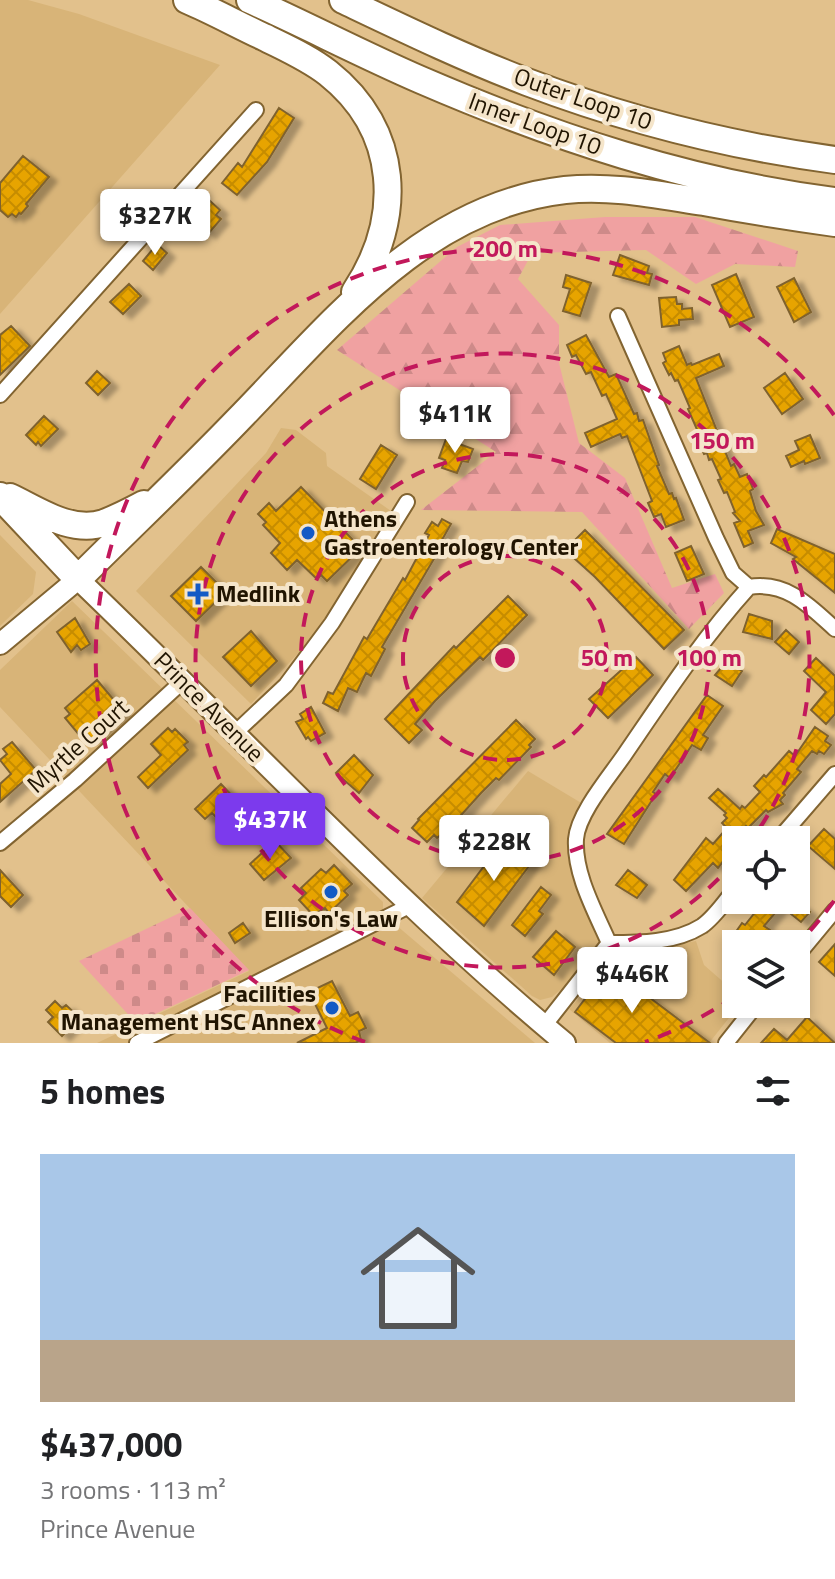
<!DOCTYPE html>
<meta charset="utf-8">
<style>
:root{--surface:#fff;--page:#f2f2f2;--text:#202124;--muted:#757577;--accent:#7c3aed}
body{margin:0;font-family:"Titillium Web",sans-serif;background:var(--page);color:var(--text);height:100vh;display:flex;flex-direction:column;font-size:30px;white-space:nowrap}
*{box-sizing:border-box;margin:0}
p{font-size:26px;color:var(--muted)}
.icon{flex:none;width:44px;height:44px;fill:none;stroke:currentColor;stroke-width:2;stroke-linecap:round;stroke-linejoin:round}
.map{position:relative;height:1043px;overflow:hidden}
.details{display:flex;flex-direction:column;background:var(--surface);flex:1}
.details>*{flex:none}
.tools{position:absolute;left:722px;top:826px;display:grid;gap:16px}
.tools a{display:grid;place-items:center;width:88px;height:88px;border-radius:0px;background:var(--surface);box-shadow:0 4px 12px #0003;font-size:40px}
.price{position:absolute;translate:-50% -68px;padding:0 18px;border-radius:8px;background:#fff;color:#222;font-size:26px;line-height:52px;filter:drop-shadow(0 2px 4px #0008)}
.price::after{content:'';position:absolute;left:50%;top:48px;width:24px;height:18px;margin-left:-12px;background:inherit;clip-path:polygon(0 0,100% 0,50% 100%)}
.price.active{background:var(--accent);color:#fff}
ul{padding:0;list-style:none}
li{display:grid;align-content:center;gap:16px;height:424px;padding:0 40px}
li span{display:grid;place-items:center;height:248px;border-radius:0px;color:#555}
li>.icon{margin-inline-start:auto}
span .icon{width:144px;height:144px;fill:#fffc;stroke-width:1}
li b{font-size:34px}
h2{display:flex;justify-content:space-between;align-items:center;height:96px;padding:0 40px;font-size:34px}
.map>svg:first-child{display:block}
.built{fill:#d8b478}
.forest{fill:url(#forest-firs)}
.cemetery{fill:url(#cemetery-stones)}
.building{fill:url(#building-cross-hatch);stroke:#7f622f;stroke-width:2;filter:url(#shadow)}
.lines{fill:none;stroke-linecap:round;stroke-linejoin:round}
.street-casing{stroke:#826431;stroke-width:18}
.secondary-casing{stroke:#826431;stroke-width:24}
.highway-casing{stroke:#826431;stroke-width:30}
.street{stroke:#fff;stroke-width:14}
.secondary{stroke:#fff;stroke-width:20}
.highway{stroke:#fff;stroke-width:26}
.ring{fill:none;stroke:#c2185b;stroke-width:4;stroke-dasharray:14 10}
.poi-dot{fill:#135ac5;stroke:#f5e5ca;stroke-width:3}
.labels{text-anchor:middle;stroke-width:8;stroke-linejoin:round;paint-order:stroke}
.street-label{font-size:24px;fill:#201401;stroke:#f5e5ca}
.poi-label{font-size:24px;font-weight:bold;fill:#201401;stroke:#f5e5ca;text-anchor:start}
.centre{fill:#c2185b;stroke:#f5e5ca;stroke-width:4}
.ring-label{font-size:24px;text-anchor:middle;font-weight:bold;fill:#c2185b;stroke:#f5e5ca;stroke-width:8;stroke-linejoin:round;paint-order:stroke}
</style>
<div class="map">
<svg width="835" height="1043" viewBox="0 0 835 1043">
<defs>
<pattern id="forest-firs" width="22" height="20" patternUnits="userSpaceOnUse" patternTransform="scale(2)"><rect width="22" height="20" fill="#f0a1a1"/><path d="M5 1l3.5 6h-7zM16 11l3.5 6h-7z" fill="#ce8a89"/></pattern>
<pattern id="cemetery-stones" width="16" height="16" patternUnits="userSpaceOnUse" patternTransform="scale(2)"><rect width="16" height="16" fill="#f0a1a1"/><path d="M2 7V4a2 2 0 0 1 4 0v3zM10 15v-3a2 2 0 0 1 4 0v3z" fill="#ce8a89"/></pattern>
<pattern id="building-cross-hatch" width="8" height="8" patternUnits="userSpaceOnUse" patternTransform="scale(2)"><rect width="8" height="8" fill="#e7a400"/><path d="M0 0l8 8M0 8l8-8" fill="none" stroke="#c68c00"/></pattern>
<filter id="shadow"><feDropShadow dx="8" dy="4.5" stdDeviation="2" flood-color="#0004"/></filter>
</defs>
<rect width="100%" height="100%" fill="#e2c18c"/>
<path class="built" d="M0 0H28L79 14 220 65 0 314Z
M281 428 296 430 326 453 327 466 391 511 315 635 251 704 136 591 266 453Z
M0 535 36 572 33 594 0 626Z
M72 601 383 902V914L535 1043H97L249 971 0 707V670Z
M528 771 583 804 570 835 568 857 582 903 600 938 597 947 565 986 552 997 540 1000 532 996 422 898Z
M696 941 704 965 736 993V1004H740L709 1043H610L569 1009 618 954Z"/>
<path class="forest" d="M605 217H695L798 251 795 267 735 264 696 284 646 250 532 253 518 279 559 325V363L579 443 625 478 672 588 715 574 724 593 689 629 582 512 421 510 496 452 337 350 457 247 500 225Z"/>
<path class="cemetery" d="M190 908 249 970 136 1023 79 961Z"/>
<path class="building" d="M279 108 294 118 267 162 237 195 222 183 238 163 242 167Z
M23 156 49 177 26 204 28 206 21 214 19 213 16 217 12 214 8 217 0 210V183Z
M209 200 220 210 216 215 221 219 208 234 192 220Z
M157 244 167 253 153 270 143 261Z
M620 255 649 266 647 273 652 274 649 285 613 275Z
M736 274 754 317 730 327 712 285Z
M566 275 591 283 580 316 563 311 570 289 563 287Z
M794 278 811 312 794 322 777 287Z
M129 284 141 296 123 314 110 302Z
M676 297 677 304H682V309L692 308 693 319 679 320V325L662 327 659 298Z
M11 326 30 346 0 375V335Z
M586 335 609 377 616 374 634 414 637 413 639 421 643 420 659 465 657 466 669 494 672 493 674 499 676 498 684 520 666 527 661 514 654 517 648 503 652 501 627 436 622 438 620 434 591 447 585 433 617 419 606 394 602 396 591 372 586 374 576 355 572 357 567 345Z
M679 346 687 365 691 363 692 365 719 354 724 366 696 378 731 466 734 464 740 477 747 474 753 489 750 491 756 511 764 525 748 531 753 543 744 547 734 523 740 521 733 513 735 512 727 492 724 493 718 480 721 479 712 459 709 460 707 453 704 454 699 442 702 441 688 409 690 408 678 380 675 381 671 373 669 375 663 363 666 361 663 353Z
M97 371 110 383 98 395 86 383Z
M785 373 803 399 782 414 764 388Z
M44 416 58 429 41 446 38 442 36 445 26 435Z
M810 435 820 458 805 464 804 461 791 467 786 456 799 450 795 441Z
M446 439 473 449 468 462 462 461 457 473 442 468 445 460 439 458Z
M381 445 397 455 376 489 360 479Z
M301 487 354 541 351 544 358 551 327 581 321 575 317 579 297 560 287 570 271 553 280 543 263 525 266 522 258 514 269 503 276 511Z
M442 519 451 524 439 545 441 547 382 647 385 649 371 676 366 673 357 692 348 688 338 711 323 703 328 692 333 694 364 637 367 639 403 578 405 580 429 535 425 533 432 522 438 526Z
M777 529 835 554V593L793 559 796 557 771 543Z
M585 530 684 630 664 649 595 577 565 550Z
M691 546 704 574 687 581 675 553Z
M201 567 226 592 196 621 171 596Z
M508 596 527 615 483 660 480 657 435 701 415 724 422 730 409 743 385 719 454 646 456 648Z
M749 614 772 621V639L743 632Z
M75 618 90 644 81 650 77 645 71 652 57 632Z
M786 630 799 642 789 654 775 642Z
M251 631 277 661 251 686 223 657Z
M636 657 653 675 608 718 589 699Z
M816 658 835 676V714L826 724 811 710 826 692 804 671Z
M726 662 742 671 732 686 715 675Z
M97 680 124 712 92 739 86 733 81 737 65 718 70 714 65 708Z
M707 695 723 706 703 735 708 738 701 750 692 745 670 778 665 774 653 792 656 794 624 844 607 834Z
M311 707 325 733 311 741 308 737 306 739 296 722 303 719 300 714Z
M516 720 535 739 529 745 531 747 499 780 496 778 481 793 445 833 444 832 437 838 434 835 427 842 412 828 419 820 418 819Z
M815 727 828 736 825 741 831 745 824 754 819 751 817 754 812 751 797 769 801 772 783 793 785 795 780 800 783 804 768 812 766 810 748 828 746 826 729 843 734 846 732 850 718 868 713 863 686 891 674 880 706 838 713 844 727 828 722 823 727 818 724 815 726 813 709 798 718 789 740 809 742 806 745 808 760 792 754 786 764 775 766 777 789 751 795 756Z
M168 728 172 732 175 729 188 742 184 745 188 750 148 788 138 777 161 755 151 744Z
M12 742 36 770 0 802V784L11 774 0 760 7 754 3 749Z
M354 755 373 775 359 793 336 773Z
M221 784 240 804 232 812 228 808 217 818 212 813 205 819 195 809Z
M824 829 835 839V869L808 846Z
M275 841 291 858 264 880 250 864Z
M503 841 532 862 484 926 457 902Z
M334 865 352 884 344 891 348 895 329 913 325 908 313 915 299 900 306 893 301 888 321 869 326 873Z
M0 870 23 895 11 907 0 896Z
M628 870 647 885 637 898 616 885Z
M541 887 551 895 539 911 543 914 525 936 512 925Z
M752 900H794L810 912 801 922 781 906 764 926 770 930 761 940 756 936 749 944 735 933 742 923 745 925 760 906Z
M243 923 250 933 235 943 229 933Z
M556 931 575 947 554 975 533 957Z
M835 944V976L819 962Z
M609 967 710 1043H616L575 1012Z
M332 981 350 1016 358 1012 366 1028 359 1031 361 1040 355 1043H297L327 1028 309 992Z
M55 1001 62 1008 66 1005 80 1018 62 1036 48 1022 53 1017 46 1010Z
M807 1017 835 1043H761L774 1029 787 1040Z"/>
<g class="lines">
<g class="street-casing">
<path id="street" d="M618 316 716 538 733 573 749 587
M0 395 256 110
M235 733 286 685 332 623 407 502
M778 840 835 774
M0 843 75 780 184 680
M609 943C595 911 574 874 576 839 578 813 610 776 625 754 664 697 702 639 749 587 786 581 809 605 835 629
M609 943C639 943 675 943 702 926 715 917 726 900 736 888
M796 957 835 910
M544 1026 609 943
M137 1043 409 906
M726 1043 757 1004"/>
</g>
<g class="secondary-casing">
<path id="secondary" d="M0 644 78 579C240 734 392 899 565 1043"/>
</g>
<g class="highway-casing">
<path id="highway" d="M187 0C213 11 238 25 264 37 286 48 309 58 328 73 400 130 404 218 355 292
M250 0C308 26 363 55 421 80 553 137 691 183 835 201
M343 0C404 29 464 58 527 82 627 120 730 146 835 160
M0 496 78 579C131 526 185 475 237 421 331 325 423 206 565 190 612 185 658 195 704 202 747 210 791 217 835 223
M10 497C38 510 71 534 104 523 117 518 131 511 144 504"/>
</g>
<use href="#street" class="street"/>
<use href="#secondary" class="secondary"/>
<use href="#highway" class="highway"/>
</g>
<g class="ring">
<circle cx="505" cy="658" r="102"/>
<circle cx="505" cy="658" r="204"/>
<path d="M735 861A307 307 0 1 1 753 838"/>
<path d="M834 901A409 409 0 0 1 797 945M734 997A409 409 0 0 1 645 1042M365 1042A409 409 0 1 1 834 415"/>
</g>
<g class="poi-dot">
<circle cx="308" cy="533" r="8"/>
<path d="M194 582h8v8h8v8h-8v8h-8v-8h-8v-8h8z"/>
<circle cx="331" cy="892" r="8"/>
<circle cx="332" cy="1008" r="8"/>
</g>
<g class="labels">
<g class="street-label">
<text transform="translate(583 99) rotate(19)" y="8">Outer Loop 10</text>
<text transform="translate(535 124) rotate(20)" y="8">Inner Loop 10</text>
<text transform="translate(209 707) rotate(45)" y="8">Prince Avenue</text>
<text transform="translate(78 746) rotate(-42)" y="8">Myrtle Court</text>
</g>
<g class="poi-label">
<text x="324" y="527">Athens<tspan x="324" dy="28">Gastroenterology Center</tspan></text>
<text x="216" y="602">Medlink</text>
<text x="331" y="927" text-anchor="middle">Ellison's Law</text>
<text x="316" y="1002" text-anchor="end">Facilities<tspan x="316" dy="28">Management HSC Annex</tspan></text>
</g>
</g>
<circle cx="505" cy="658" r="12" class="centre"/>
<g class="ring-label">
<text x="505" y="257">200 m</text>
<text x="722" y="449">150 m</text>
<text x="607" y="666">50 m</text>
<text x="709" y="666">100 m</text>
</g>
</svg>
<div class="tools">
<a><svg class="icon" aria-label="locate" viewBox="0 0 24 24"><circle cx="12" cy="12" r="6"/><path d="M12 2v4M12 18v4M2 12h4M18 12h4"/></svg></a>
<a><svg class="icon" aria-label="layers" viewBox="0 0 24 24"><path d="M12 4l9 5-9 5-9-5zM3 14l9 5 9-5"/></svg></a>
</div>
<b class="price" style="left:155px;top:257px">$327K</b>
<b class="price" style="left:455px;top:455px">$411K</b>
<b class="price active" style="left:270px;top:861px">$437K</b>
<b class="price" style="left:494px;top:883px">$228K</b>
<b class="price" style="left:632px;top:1015px">$446K</b>
</div>
<section class="details">
<h2>5 homes<svg class="icon" aria-label="filters" viewBox="0 0 24 24"><path d="M4 7h16M4 17h16"/><circle cx="9" cy="7" r="2"/><circle cx="15" cy="17" r="2"/></svg></h2>
<ul>
<li><span style="background:linear-gradient(#a9c7e8 75%,#b9a48a 0)"><svg class="icon" aria-label="home" viewBox="0 0 24 24"><path d="M3 11l9-7 9 7M6 9v11h12V9"/></svg></span><div><b>$437,000</b><p>3 rooms · 113 m²</p><p>Prince Avenue</p></div></li>
</ul>
</section>
